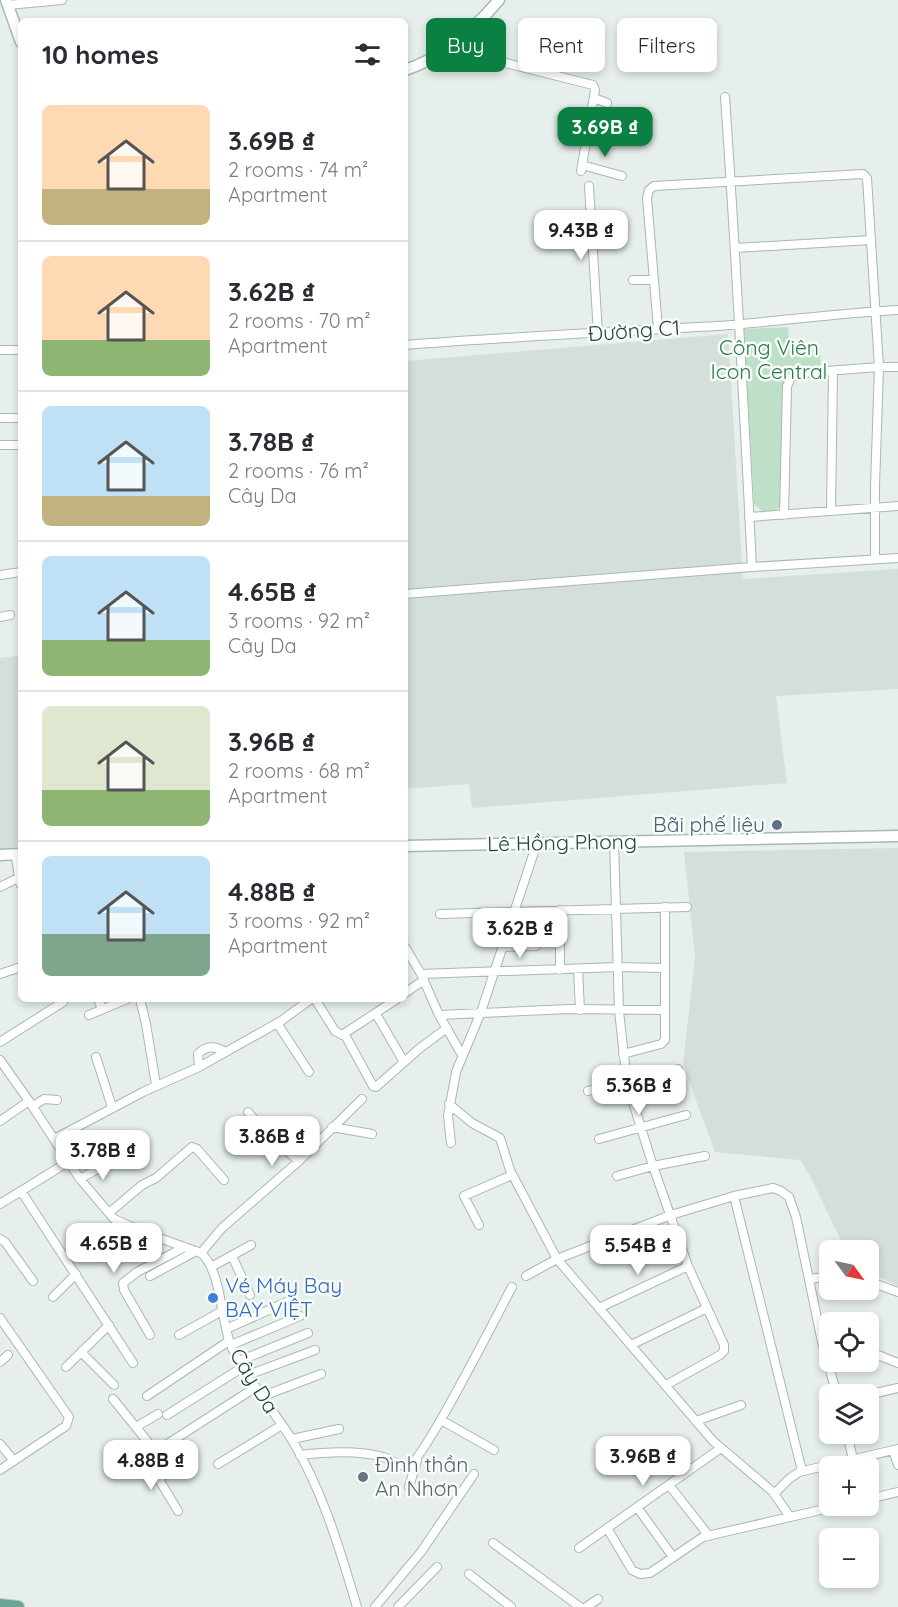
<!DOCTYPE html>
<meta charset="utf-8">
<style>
:root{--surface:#fff;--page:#f7f7f7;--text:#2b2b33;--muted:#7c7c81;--line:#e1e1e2;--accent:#0b8043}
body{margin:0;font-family:Quicksand,sans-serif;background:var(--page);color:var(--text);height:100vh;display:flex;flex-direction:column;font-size:22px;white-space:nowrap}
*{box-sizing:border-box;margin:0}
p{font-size:20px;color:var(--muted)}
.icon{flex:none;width:33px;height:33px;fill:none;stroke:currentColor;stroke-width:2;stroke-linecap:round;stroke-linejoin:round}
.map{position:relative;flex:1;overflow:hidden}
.drawer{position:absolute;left:18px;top:18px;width:390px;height:984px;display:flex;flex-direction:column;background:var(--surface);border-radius:9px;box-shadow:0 3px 9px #0003}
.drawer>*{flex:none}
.banner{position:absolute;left:426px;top:18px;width:381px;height:54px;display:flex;gap:12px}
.needle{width:39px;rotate:123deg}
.controls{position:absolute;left:819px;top:1240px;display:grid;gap:12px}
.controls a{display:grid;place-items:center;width:60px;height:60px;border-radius:9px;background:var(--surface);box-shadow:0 3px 9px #0003;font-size:30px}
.price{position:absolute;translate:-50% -51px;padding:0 14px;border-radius:12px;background:#fff;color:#222;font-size:20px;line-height:39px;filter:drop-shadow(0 2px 3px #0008)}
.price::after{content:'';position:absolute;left:50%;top:36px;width:18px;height:14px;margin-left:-9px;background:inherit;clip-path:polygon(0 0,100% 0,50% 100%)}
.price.current{background:var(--accent);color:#fff}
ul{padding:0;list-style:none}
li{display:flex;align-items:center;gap:18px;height:150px;padding:0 24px}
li+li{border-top:2px solid var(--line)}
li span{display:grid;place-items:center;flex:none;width:168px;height:120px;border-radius:9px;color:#555}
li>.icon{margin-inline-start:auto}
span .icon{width:72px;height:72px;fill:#fffc;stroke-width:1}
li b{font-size:26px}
h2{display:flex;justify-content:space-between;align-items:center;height:72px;padding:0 24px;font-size:26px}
.tag{padding:0 21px;border-radius:9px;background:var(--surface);box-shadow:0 3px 9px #0003;font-size:21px;line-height:54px}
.tag.current{background:var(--accent);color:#fff}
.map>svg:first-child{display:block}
.built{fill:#d4dfda}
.green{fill:#bfe0c8}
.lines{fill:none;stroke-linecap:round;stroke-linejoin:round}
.street-casing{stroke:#a8b8b2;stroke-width:10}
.secondary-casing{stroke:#a4bbb3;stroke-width:13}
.primary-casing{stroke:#c2cac8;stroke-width:14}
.street{stroke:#fff;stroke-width:8}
.secondary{stroke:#fff;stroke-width:10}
.primary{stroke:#6aa596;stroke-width:12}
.service-dot{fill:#5c6f8a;stroke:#f7fbf9;stroke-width:2}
.shop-dot{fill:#3f7fe0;stroke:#f7fbf9;stroke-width:2}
.worship-dot{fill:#6b7280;stroke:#f7fbf9;stroke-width:2}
.labels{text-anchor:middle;stroke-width:5;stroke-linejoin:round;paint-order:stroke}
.street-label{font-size:21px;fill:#24423a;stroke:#f7fbf9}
.park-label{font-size:21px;fill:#2d7a4b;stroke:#f7fbf9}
.service-label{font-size:21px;fill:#4e5e75;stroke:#f7fbf9;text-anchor:end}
.shop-label{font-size:21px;fill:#366cbe;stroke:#f7fbf9;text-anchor:start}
.worship-label{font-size:21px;fill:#5b616d;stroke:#f7fbf9;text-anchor:start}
</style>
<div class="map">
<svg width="898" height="1607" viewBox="0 0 898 1607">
<rect width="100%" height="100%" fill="#e6efeb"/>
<path class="built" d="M728 334 743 579 898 569V689L776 696 787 783 472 808 469 784 405 789V361Z
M21 655V847L0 850V658Z
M898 848V1286L869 1272 868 1251H846L810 1176 800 1160 715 1152 683 1064 695 957 684 852Z"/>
<path class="green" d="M788 327 790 348 820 347 821 368C801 369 792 366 783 386L781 505 775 511 763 512 754 504 744 329Z"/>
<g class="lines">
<g class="street-casing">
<path id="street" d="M8 5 62 0
M467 34 482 57 593 85 595 90 581 171
M725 97C736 254 744 410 752 567
M594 98 607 103
M590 117 644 128
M582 165 622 176
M589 186 598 334
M735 248 871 240
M633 280H654
M658 328 647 198 649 190 654 186 863 174 867 178 879 367H898
M405 345C508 337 612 332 716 326 776 322 837 313 898 310
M0 350H21
M0 418H21
M0 445H21
M831 511 833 371
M784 515 787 386 791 378 800 373 879 367 875 486V559
M749 517 898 506
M0 575 21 572
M405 594 752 567 898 558
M0 617 10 615
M614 841 619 1011 627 1083 653 1166 688 1266 724 1345V1351L720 1355 666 1385
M15 854C18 864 18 878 21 885
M0 887 18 878
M560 910V970
M440 914 687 907
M405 947 421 974 439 1015 462 1055
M503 947 536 946
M578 969 580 1010
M0 974 21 967
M421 974 618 967 664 968
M405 993 424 980
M98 999 102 1009
M140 999 146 1024 156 1085
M315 999 335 1031 342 1035 397 999
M376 1014 404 1062
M89 1015 127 999
M439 1015 569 1009 665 1010
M277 1023 309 1072
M345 1035 373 1086 376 1087 420 1048 447 1028
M0 1042 63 1002
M623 1054 661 1044 665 1040V907
M96 1057 112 1107
M0 1060 29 1101 80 1179 114 1219 148 1234 201 1253C221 1270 221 1319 230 1343 244 1379 273 1408 292 1440 323 1491 340 1550 357 1607
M199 1067 198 1054C206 1045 215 1046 224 1051
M588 1091 678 1069
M449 1104 472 1123 500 1138 510 1170 557 1259 713 1441 773 1492 790 1517
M33 1106 44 1099 57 1100
M248 1112 266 1134 299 1161
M0 1121 29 1101
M332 1127 372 1134
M54 1139 143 1092 199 1067 281 1021 311 999
M599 1139 686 1115
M451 1143 448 1116 456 1072 481 1012 537 843
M617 1176 653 1166 705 1156
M80 1179 113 1160
M21 1191 133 1363
M734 1196 802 1471
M0 1204 68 1162
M109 1213 142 1185 156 1178 192 1147 197 1149 224 1180
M479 1225 464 1196 512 1175
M0 1239 5 1242 33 1281
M201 1253 222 1228 299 1161 362 1099
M232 1256 250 1295
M211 1267 251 1245
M150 1276 196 1251
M526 1276 557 1259 593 1245 671 1215 734 1196 773 1188 781 1191 789 1197 796 1217 822 1342 837 1395
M810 1279 830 1276
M868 1281 898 1292
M53 1297 76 1274
M599 1308 688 1266
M0 1318 69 1417 66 1426 0 1470
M226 1329 289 1301
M150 1335 124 1290 123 1283 137 1272 185 1247
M179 1335 222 1311
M231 1345 300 1316
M631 1345 707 1308
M868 1351 898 1363
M81 1352 114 1385
M239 1361 308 1333
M0 1362 8 1355
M66 1367 109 1325
M248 1375 315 1350
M867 1395 898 1388
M147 1396 229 1341
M263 1396 321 1374
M113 1399 156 1452
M167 1415 243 1367
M441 1420 494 1450
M696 1421 741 1405
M136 1427 158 1414
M847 1434 853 1459
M292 1439 339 1429
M0 1444 14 1461
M893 1450 898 1465
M300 1455C325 1452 359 1450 383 1457 391 1459 400 1468 409 1465 424 1460 499 1311 512 1287
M146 1458 178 1511
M218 1464 282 1425
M133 1466 256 1387
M158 1479 191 1458
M669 1485 709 1536
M409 1487 417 1460
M774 1494 789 1479 799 1472 898 1449
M868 1499 898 1492
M637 1507 673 1557
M607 1528 632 1570 640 1574 650 1573 703 1537 838 1506
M493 1543 580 1607
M579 1548 721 1448
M469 1574 511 1607
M375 1607 421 1552 474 1474
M398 1607 437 1567
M586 1607 598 1599"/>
</g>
<g class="secondary-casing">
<path id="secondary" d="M6 0 21 42
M405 70C443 58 474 29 499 0
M405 846 898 836
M0 855 21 854"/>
</g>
<g class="primary-casing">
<path id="primary" d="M0 1605 18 1607"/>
</g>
<use href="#street" class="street"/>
<use href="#secondary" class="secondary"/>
<use href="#primary" class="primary"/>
</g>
<circle class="service-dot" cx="777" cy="825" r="6"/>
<circle class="shop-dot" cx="213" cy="1298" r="6"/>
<circle class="worship-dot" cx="363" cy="1477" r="6"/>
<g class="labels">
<g class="street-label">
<text transform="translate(634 331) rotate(-4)" y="7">Đường C1</text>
<text transform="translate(562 843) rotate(-1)" y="7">Lê Hồng Phong</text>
<text transform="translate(254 1381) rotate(58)" y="7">Cây Da</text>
</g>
<g class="park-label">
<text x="769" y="355">Công Viên<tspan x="769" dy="24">Icon Central</tspan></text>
</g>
<g class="service-label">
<text x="765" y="832">Bãi phế liệu</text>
</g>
<g class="shop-label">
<text x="225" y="1293">Vé Máy Bay<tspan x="225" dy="24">BAY VIỆT</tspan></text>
</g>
<g class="worship-label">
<text x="375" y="1472">Đình thần<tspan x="375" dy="24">An Nhơn</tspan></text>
</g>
</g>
</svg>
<div class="controls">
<a><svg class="needle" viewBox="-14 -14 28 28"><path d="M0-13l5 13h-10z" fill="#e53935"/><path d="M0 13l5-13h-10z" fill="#7c7c81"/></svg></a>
<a><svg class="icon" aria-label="locate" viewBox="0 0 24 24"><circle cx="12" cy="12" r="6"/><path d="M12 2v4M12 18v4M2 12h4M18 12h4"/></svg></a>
<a><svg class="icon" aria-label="layers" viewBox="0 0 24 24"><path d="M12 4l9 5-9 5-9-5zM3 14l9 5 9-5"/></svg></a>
<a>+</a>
<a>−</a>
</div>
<b class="price current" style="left:605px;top:158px">3.69B ₫</b>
<b class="price" style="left:581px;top:261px">9.43B ₫</b>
<b class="price" style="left:520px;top:959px">3.62B ₫</b>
<b class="price" style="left:639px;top:1116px">5.36B ₫</b>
<b class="price" style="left:272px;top:1167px">3.86B ₫</b>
<b class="price" style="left:103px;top:1181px">3.78B ₫</b>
<b class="price" style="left:114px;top:1274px">4.65B ₫</b>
<b class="price" style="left:638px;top:1276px">5.54B ₫</b>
<b class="price" style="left:643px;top:1487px">3.96B ₫</b>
<b class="price" style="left:151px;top:1491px">4.88B ₫</b>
<div class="banner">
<a class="tag current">Buy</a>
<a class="tag">Rent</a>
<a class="tag">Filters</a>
</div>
<section class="drawer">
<h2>10 homes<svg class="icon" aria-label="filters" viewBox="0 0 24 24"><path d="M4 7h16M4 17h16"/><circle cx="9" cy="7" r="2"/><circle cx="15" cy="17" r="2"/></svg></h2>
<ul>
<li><span style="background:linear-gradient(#ffd9b3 70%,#c2b280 0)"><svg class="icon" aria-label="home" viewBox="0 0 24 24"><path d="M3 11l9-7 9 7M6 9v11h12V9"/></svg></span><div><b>3.69B ₫</b><p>2 rooms · 74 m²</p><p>Apartment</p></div></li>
<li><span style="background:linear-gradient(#ffd9b3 70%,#8fb573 0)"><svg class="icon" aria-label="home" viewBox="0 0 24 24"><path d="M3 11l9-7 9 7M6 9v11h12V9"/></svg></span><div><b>3.62B ₫</b><p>2 rooms · 70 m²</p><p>Apartment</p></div></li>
<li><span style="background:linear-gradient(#bfe0f5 75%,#c2b280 0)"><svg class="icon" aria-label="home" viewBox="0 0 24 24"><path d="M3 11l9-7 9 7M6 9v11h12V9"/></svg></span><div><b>3.78B ₫</b><p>2 rooms · 76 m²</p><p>Cây Da</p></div></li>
<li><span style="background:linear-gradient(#bfe0f5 70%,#8fb573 0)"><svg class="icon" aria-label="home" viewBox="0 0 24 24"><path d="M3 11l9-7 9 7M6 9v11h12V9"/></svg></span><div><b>4.65B ₫</b><p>3 rooms · 92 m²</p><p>Cây Da</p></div></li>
<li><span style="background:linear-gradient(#dfe7d0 70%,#8fb573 0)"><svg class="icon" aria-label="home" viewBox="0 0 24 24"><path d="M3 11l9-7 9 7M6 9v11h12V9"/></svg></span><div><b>3.96B ₫</b><p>2 rooms · 68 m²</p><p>Apartment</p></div></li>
<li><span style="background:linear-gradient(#bfe0f5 65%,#7fa58c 0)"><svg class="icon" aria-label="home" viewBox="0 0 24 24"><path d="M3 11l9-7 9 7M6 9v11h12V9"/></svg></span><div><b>4.88B ₫</b><p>3 rooms · 92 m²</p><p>Apartment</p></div></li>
</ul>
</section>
</div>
